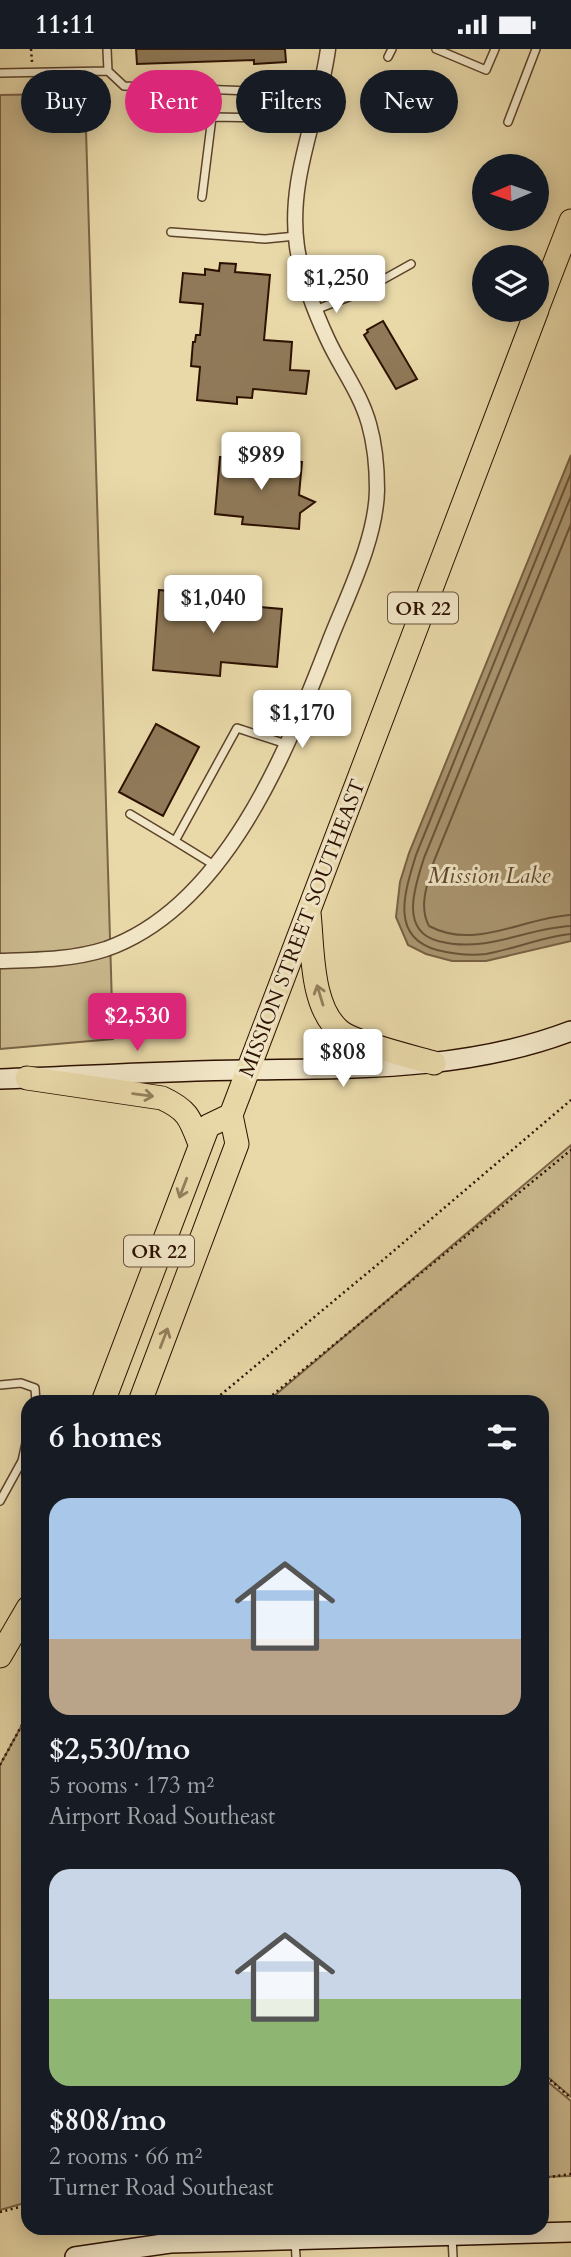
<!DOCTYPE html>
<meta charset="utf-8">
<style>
:root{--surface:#171b24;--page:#20242c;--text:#f1f3f6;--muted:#9ea1a6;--accent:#db2777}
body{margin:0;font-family:Cardo,serif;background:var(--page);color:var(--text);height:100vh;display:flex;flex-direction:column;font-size:26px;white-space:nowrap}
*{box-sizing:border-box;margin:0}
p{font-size:23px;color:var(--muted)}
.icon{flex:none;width:38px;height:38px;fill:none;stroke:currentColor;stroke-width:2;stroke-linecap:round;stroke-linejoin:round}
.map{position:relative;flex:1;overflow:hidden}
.details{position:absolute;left:21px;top:1346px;width:528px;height:840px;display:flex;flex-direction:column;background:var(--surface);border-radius:21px;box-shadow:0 4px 18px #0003}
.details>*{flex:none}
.guide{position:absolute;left:21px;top:21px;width:530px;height:63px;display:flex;gap:14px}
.needle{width:46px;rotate:268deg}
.controls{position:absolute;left:472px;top:105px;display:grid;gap:14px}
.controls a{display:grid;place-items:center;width:77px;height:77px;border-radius:50%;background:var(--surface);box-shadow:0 4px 18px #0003;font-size:35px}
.price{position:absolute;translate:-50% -60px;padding:0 16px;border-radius:7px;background:#fff;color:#222;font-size:23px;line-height:46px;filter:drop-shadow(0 2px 4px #0008)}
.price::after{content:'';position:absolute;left:50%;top:42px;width:21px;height:16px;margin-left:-10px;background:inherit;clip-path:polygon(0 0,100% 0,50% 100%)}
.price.selected{background:var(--accent);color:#fff}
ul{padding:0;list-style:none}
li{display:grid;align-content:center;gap:14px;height:371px;padding:0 28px}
li span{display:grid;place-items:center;height:217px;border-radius:21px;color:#555}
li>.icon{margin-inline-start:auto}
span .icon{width:126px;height:126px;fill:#fffc;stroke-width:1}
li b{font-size:30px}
h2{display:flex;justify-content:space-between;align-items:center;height:84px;padding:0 28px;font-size:30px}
.chip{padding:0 24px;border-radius:32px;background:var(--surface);box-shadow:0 4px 18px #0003;font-size:24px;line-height:63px}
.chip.selected{background:var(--accent);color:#fff}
.status{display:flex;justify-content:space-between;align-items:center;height:49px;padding:0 35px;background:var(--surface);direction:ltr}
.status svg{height:19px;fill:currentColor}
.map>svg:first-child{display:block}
.green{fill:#c9b78c;stroke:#7b6446;stroke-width:2}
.water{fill:#a99570;stroke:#776043;stroke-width:2}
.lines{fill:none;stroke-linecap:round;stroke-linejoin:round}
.shore{stroke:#6b5338;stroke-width:2}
.building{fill:#8f7958;stroke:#2d1100;stroke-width:2}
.service-casing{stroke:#5c432a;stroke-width:10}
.minor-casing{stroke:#5c432a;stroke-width:17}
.secondary-casing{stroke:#2d1100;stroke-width:22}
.trunk-casing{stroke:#2d1100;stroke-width:25}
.path{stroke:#2d1100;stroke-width:2.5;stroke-dasharray:2 3.5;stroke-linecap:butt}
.service{stroke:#f1e6c7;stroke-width:7}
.minor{stroke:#f1e6c7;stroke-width:14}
.secondary{stroke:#f1e6c7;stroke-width:19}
.trunk{stroke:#e9d9a9;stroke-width:23}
.oneway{stroke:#947f5d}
.labels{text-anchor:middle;stroke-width:6;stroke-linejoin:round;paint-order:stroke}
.shield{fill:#f1e6c7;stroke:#68513c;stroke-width:2}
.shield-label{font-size:19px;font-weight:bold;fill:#2d1100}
.street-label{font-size:21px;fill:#2d1100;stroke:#f1e6c7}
.water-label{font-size:23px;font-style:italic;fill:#5f462d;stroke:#f1e6c7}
</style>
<div class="status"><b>11:11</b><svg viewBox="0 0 49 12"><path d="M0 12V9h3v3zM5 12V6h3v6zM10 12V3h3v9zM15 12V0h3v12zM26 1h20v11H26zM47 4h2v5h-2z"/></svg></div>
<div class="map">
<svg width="571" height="2208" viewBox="0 0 571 2208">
<rect width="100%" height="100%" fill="#e9d9a9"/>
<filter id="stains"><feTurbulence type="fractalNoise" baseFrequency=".00286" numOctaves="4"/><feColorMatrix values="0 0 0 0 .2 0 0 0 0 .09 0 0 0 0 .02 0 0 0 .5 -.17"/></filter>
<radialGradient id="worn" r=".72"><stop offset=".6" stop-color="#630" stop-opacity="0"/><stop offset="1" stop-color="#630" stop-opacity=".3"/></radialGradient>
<path class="green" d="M57 45 85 47 113 990 0 1000V46Z
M571 1096V2048L542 2023V1353H267Z
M28 1665V2153L0 2161V1716Z
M542 2028 571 2052V2127L543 2128Z"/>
<path class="water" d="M571 406V892L486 912H452L426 905 408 896 396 868 400 833 409 804Z"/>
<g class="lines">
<path class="shore" d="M571 424 416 806C405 842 389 888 437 901 453 905 470 907 486 905 514 900 542 888 571 885
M571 447 424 809C415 837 399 882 438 892 487 905 524 879 571 877
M571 475 434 812C428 833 418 857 429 877 476 902 524 868 571 866"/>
</g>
<path class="building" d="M136 0H285L286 13 254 15V11L137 15Z
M220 214 236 215 235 223 270 226 264 291 292 293 290 321 309 322 306 345 253 340 252 349 237 348V355L197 351 200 318 191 317 193 293H195L196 286H200L203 255 180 253 183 224 205 226V220L219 222Z
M383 272 417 330 396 340 364 286 368 283 367 281Z
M220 408 302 413 299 446 315 453 300 464 299 480 242 475 243 468 215 465Z
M159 541 192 544V552L282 560 277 618 221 613 220 627 153 621Z
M156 675 199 698 163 767 119 743Z"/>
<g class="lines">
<g class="service-casing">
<path id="service" d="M107 0 108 22 124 37 250 42 318 48
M436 0 486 21 495 0
M388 8 392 0
M0 24 108 22
M508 73 536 0
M202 148 212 68 277 69 309 80
M171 183 265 190 296 187
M315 261 359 244 411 215
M130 765 175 792
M214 816 175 792 237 679 286 695
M0 1336 21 1334 35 1339 36 1353
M0 1452 22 1412 28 1385
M452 2187 453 2208
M295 2191 296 2208"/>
</g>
<g class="minor-casing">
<path id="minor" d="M0 912C35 911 72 911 106 900 225 858 286 704 328 596 346 549 376 492 377 441 377 418 375 396 369 375 360 343 340 318 327 289 314 261 302 229 297 198 287 129 319 67 328 0"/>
</g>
<g class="secondary-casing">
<path id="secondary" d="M0 1030C82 1027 163 1022 245 1021 355 1019 466 1022 571 982
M75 2208 170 2194 571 2183"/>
</g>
<g class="trunk-casing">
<path id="trunk" d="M537 260 571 172
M309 864C313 899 310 959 341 983 355 994 413 1008 434 1014
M27 1029 162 1049C188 1061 190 1069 200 1095
M103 1353 208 1077 231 1066
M140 1353 237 1095 231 1066 537 261
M0 1607 28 1559"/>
</g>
<path class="path" d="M31 0 32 13
M212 1353 383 1211 571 1051
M264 1353 571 1101
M0 1716 28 1665
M542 2024 571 2049
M542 2129 571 2125
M0 2163 28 2156"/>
<use href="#service" class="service"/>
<use href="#minor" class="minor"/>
<use href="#secondary" class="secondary"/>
<use href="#trunk" class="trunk"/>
</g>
<defs><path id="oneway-shaft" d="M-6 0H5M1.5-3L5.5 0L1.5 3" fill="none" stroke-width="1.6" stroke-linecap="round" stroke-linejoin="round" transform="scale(1.75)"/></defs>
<g class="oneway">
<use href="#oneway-shaft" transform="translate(320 946) rotate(-107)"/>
<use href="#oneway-shaft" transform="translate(143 1046) rotate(8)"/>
<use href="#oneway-shaft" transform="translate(183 1139) rotate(111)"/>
<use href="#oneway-shaft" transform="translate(164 1289) rotate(-69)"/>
</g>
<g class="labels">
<g class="shield">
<rect x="388" y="543.5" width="70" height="31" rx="5"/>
<rect x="124" y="1186.5" width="70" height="31" rx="5"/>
</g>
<g class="shield-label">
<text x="423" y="566">OR 22</text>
<text x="159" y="1209">OR 22</text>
</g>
<g class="street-label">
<text transform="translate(302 879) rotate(-69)" y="7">MISSION STREET SOUTHEAST</text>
</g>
<g class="water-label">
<text x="489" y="834">Mission Lake</text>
</g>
</g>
<rect width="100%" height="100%" filter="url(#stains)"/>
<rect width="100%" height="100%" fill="url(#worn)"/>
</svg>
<div class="controls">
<a><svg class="needle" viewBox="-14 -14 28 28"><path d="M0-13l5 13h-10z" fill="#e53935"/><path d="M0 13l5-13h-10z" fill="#9ea1a6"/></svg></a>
<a><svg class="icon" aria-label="layers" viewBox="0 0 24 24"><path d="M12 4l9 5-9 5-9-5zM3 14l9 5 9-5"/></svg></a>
</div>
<b class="price" style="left:336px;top:266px">$1,250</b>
<b class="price" style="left:261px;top:443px">$989</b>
<b class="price" style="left:213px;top:586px">$1,040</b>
<b class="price" style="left:302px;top:701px">$1,170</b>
<b class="price selected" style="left:137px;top:1004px">$2,530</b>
<b class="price" style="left:343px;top:1040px">$808</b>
<div class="guide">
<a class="chip">Buy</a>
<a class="chip selected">Rent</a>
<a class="chip">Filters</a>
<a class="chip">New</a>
</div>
<section class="details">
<h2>6 homes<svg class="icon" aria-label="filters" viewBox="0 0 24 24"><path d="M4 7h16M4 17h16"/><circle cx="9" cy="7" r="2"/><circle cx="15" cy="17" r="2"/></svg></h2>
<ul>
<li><span style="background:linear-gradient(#a9c7e8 65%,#b9a48a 0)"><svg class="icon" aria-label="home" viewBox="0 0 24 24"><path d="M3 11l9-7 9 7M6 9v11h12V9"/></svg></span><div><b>$2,530/mo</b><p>5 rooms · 173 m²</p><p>Airport Road Southeast</p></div></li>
<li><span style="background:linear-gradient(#c9d6e8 60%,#8fb573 0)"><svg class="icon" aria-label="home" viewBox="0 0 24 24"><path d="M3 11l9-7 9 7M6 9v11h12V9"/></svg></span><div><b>$808/mo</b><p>2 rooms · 66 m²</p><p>Turner Road Southeast</p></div></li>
</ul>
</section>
</div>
